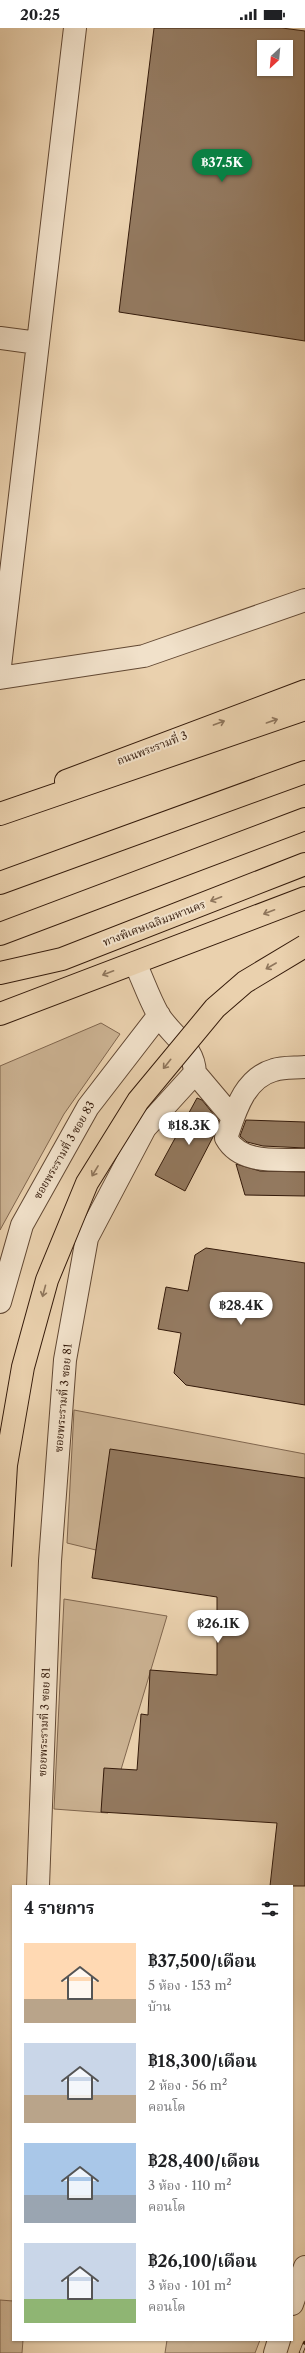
<!DOCTYPE html>
<html lang="th">
<meta charset="utf-8">
<style>
:root{--surface:#fff;--page:#f2f2f2;--text:#202124;--muted:#757577;--accent:#0b8043}
body{margin:0;font-family:"Libre Caslon Text","Noto Serif Thai",serif;background:var(--page);color:var(--text);height:100vh;display:flex;flex-direction:column;font-size:15px;white-space:nowrap}
*{box-sizing:border-box;margin:0}
p{font-size:13px;color:var(--muted)}
.icon{flex:none;width:22px;height:22px;fill:none;stroke:currentColor;stroke-width:2;stroke-linecap:round;stroke-linejoin:round}
.map{position:relative;flex:1;overflow:hidden}
.panel{position:absolute;left:12px;top:1857px;width:281px;height:456px;display:flex;flex-direction:column;background:var(--surface);border-radius:0px;box-shadow:0 1px 3px #0004}
.panel>*{flex:none}
.needle{width:26px;rotate:206deg}
.fabs{position:absolute;left:257px;top:12px;display:grid;gap:8px}
.fabs a{display:grid;place-items:center;width:36px;height:36px;border-radius:0px;background:var(--surface);box-shadow:0 1px 3px #0004;font-size:20px}
.price{position:absolute;translate:-50% -34px;padding:0 9px;border-radius:14px;background:#fff;color:#222;font-size:13px;line-height:26px;filter:drop-shadow(0 1px 2px #0008)}
.price::after{content:'';position:absolute;left:50%;top:24px;width:12px;height:9px;margin-left:-6px;background:inherit;clip-path:polygon(0 0,100% 0,50% 100%)}
.price.active{background:var(--accent);color:#fff}
ul{padding:0;list-style:none}
li{display:flex;align-items:center;gap:12px;height:100px;padding:0 12px}
li span{display:grid;place-items:center;flex:none;width:112px;height:80px;border-radius:0px;color:#555}
li>.icon{margin-inline-start:auto}
span .icon{width:48px;height:48px;fill:#fffc;stroke-width:1}
li b{font-size:17px}
h2{display:flex;justify-content:space-between;align-items:center;height:48px;padding:0 12px;font-size:17px}
.status{display:flex;justify-content:space-between;align-items:center;height:28px;padding:0 20px;background:var(--surface);direction:ltr}
.status svg{height:11px;fill:currentColor}
.map>svg:first-child{display:block}
.green{fill:#cbb292;stroke:#80664e}
.building{fill:#93795f;stroke:#341a0a;fill-rule:evenodd}
.lines{fill:none;stroke-linecap:round;stroke-linejoin:round}
.minor-casing{stroke:#624833;stroke-width:24}
.major-casing{stroke:#341a0a;stroke-width:24}
.highway-casing{stroke:#341a0a;stroke-width:24}
.minor{stroke:#f1e1ca;stroke-width:22}
.major{stroke:#ead1ae;stroke-width:22}
.highway{stroke:#ead1ae;stroke-width:22}
.rail-casing{stroke:#341a0a;stroke-width:4.5}
.rail{stroke:#f1e1ca;stroke-width:3;stroke-dasharray:9;stroke-linecap:butt}
.highway-bridge-casing{stroke:#341a0a;stroke-width:24;stroke-linecap:butt}
.highway-bridge{stroke:#ead1ae;stroke-width:22}
.oneway{stroke:#8f765c}
.labels{text-anchor:middle;stroke-width:4;stroke-linejoin:round;paint-order:stroke}
.street-label{font-size:11px;fill:#341a0a;stroke:#f1e1ca}
</style>
<div class="status"><b>20:25</b><svg viewBox="0 0 49 12"><path d="M0 12V9h3v3zM5 12V6h3v6zM10 12V3h3v9zM15 12V0h3v12zM26 1h20v11H26zM47 4h2v5h-2z"/></svg></div>
<div class="map">
<svg width="305" height="2325" viewBox="0 0 305 2325">
<rect width="100%" height="100%" fill="#ead1ae"/>
<filter id="stains"><feTurbulence type="fractalNoise" baseFrequency=".005" numOctaves="4"/><feColorMatrix values="0 0 0 0 .2 0 0 0 0 .09 0 0 0 0 .02 0 0 0 .5 -.17"/></filter>
<radialGradient id="worn" r=".72"><stop offset=".6" stop-color="#630" stop-opacity="0"/><stop offset="1" stop-color="#630" stop-opacity=".3"/></radialGradient>
<path class="green" d="M101 995 120 1006 64 1086 0 1202V1038Z
M74 1382 305 1426V1496L257 1561 67 1515Z
M64 1571 167 1588 108 1785 54 1781Z
M0 2272 13 2273V2312H23L22 2325H0Z
M167 2312H260L255 2325H165Z"/>
<path class="building" d="M154 0H282L305 3V313L119 284ZM264 19H286V41H264Z
M197 1070 202 1072 219 1093 214 1107 185 1163 155 1147Z
M246 1092 305 1094V1120L263 1118 247 1114 240 1108Z
M236 1136 260 1143 305 1144V1168L245 1167Z
M206 1220 305 1235V1377L186 1357 174 1345 181 1305 158 1301 166 1259 188 1263 195 1227Z
M110 1421 305 1450V1858H270L277 1795 101 1784 104 1740 137 1742 141 1686 148 1687 150 1642 217 1647V1569L92 1550Z"/>
<g class="lines">
<g class="minor-casing">
<path id="minor" d="M0 310 38 315
M0 638 75 0
M0 650 144 628 305 572
M305 1039C295 1040 283 1039 274 1042 244 1050 235 1084 226 1110 241 1137 278 1131 305 1132
M195 1045 233 1090
M0 1274 22 1197 88 1079 159 987
M38 1858 50 1533 65 1332 87 1210 145 1100 195 1045C194 1018 171 1008 158 986 149 970 143 952 135 935
M292 2276 305 2239
M275 2325 279 2312"/>
</g>
<g class="major-casing">
<path id="major" d="M66 753 305 663
M0 855 305 744
M0 906 305 791
M0 986 305 870"/>
</g>
<g class="highway-casing">
<path id="highway" d="M0 786 305 681
M0 945 62 931 305 836"/>
</g>
<use href="#minor" class="minor"/>
<use href="#major" class="major"/>
<use href="#highway" class="highway"/>
<g class="rail-casing">
<path id="rail" d="M301 2325 305 2315"/>
</g>
<use href="#rail" class="rail"/>
<g class="highway-bridge-casing">
<path id="highway-bridge" d="M0 1538 6 1437 23 1339 47 1252 87 1155 138 1073 215 980 245 954 305 918"/>
</g>
<use href="#highway-bridge" class="highway-bridge"/>
</g>
<defs><path id="oneway-shaft" d="M-6 0H5M1.5-3L5.5 0L1.5 3" fill="none" stroke-width="1.6" stroke-linecap="round" stroke-linejoin="round"/></defs>
<g class="oneway">
<use href="#oneway-shaft" transform="translate(272 693) rotate(-19)"/>
<use href="#oneway-shaft" transform="translate(219 695) rotate(-20)"/>
<use href="#oneway-shaft" transform="translate(216 871) rotate(159)"/>
<use href="#oneway-shaft" transform="translate(269 884) rotate(159)"/>
<use href="#oneway-shaft" transform="translate(271 938) rotate(150)"/>
<use href="#oneway-shaft" transform="translate(108 945) rotate(159)"/>
<use href="#oneway-shaft" transform="translate(167 1036) rotate(129)"/>
<use href="#oneway-shaft" transform="translate(95 1143) rotate(121)"/>
<use href="#oneway-shaft" transform="translate(44 1263) rotate(105)"/>
</g>
<g class="labels">
<g class="street-label">
<text transform="translate(152 720) rotate(-21)" y="4">ถนนพระรามที่ 3</text>
<text transform="translate(154 895) rotate(-21)" y="4">ทางพิเศษเฉลิมมหานคร</text>
<text transform="translate(64 1122) rotate(-60)" y="4">ซอยพระรามที่ 3 ซอย 83</text>
<text transform="translate(63 1370) rotate(-85)" y="4">ซอยพระรามที่ 3 ซอย 81</text>
<text transform="translate(44 1694) rotate(-88)" y="4">ซอยพระรามที่ 3 ซอย 81</text>
</g>
</g>
<rect width="100%" height="100%" filter="url(#stains)"/>
<rect width="100%" height="100%" fill="url(#worn)"/>
</svg>
<div class="fabs">
<a><svg class="needle" viewBox="-14 -14 28 28"><path d="M0-13l5 13h-10z" fill="#e53935"/><path d="M0 13l5-13h-10z" fill="#757577"/></svg></a>
</div>
<b class="price active" style="left:222px;top:155px">฿37.5K</b>
<b class="price" style="left:189px;top:1118px">฿18.3K</b>
<b class="price" style="left:241px;top:1298px">฿28.4K</b>
<b class="price" style="left:218px;top:1616px">฿26.1K</b>
<section class="panel">
<h2>4 รายการ<svg class="icon" aria-label="filters" viewBox="0 0 24 24"><path d="M4 7h16M4 17h16"/><circle cx="9" cy="7" r="2"/><circle cx="15" cy="17" r="2"/></svg></h2>
<ul>
<li><span style="background:linear-gradient(#ffd9b3 70%,#b9a48a 0)"><svg class="icon" aria-label="home" viewBox="0 0 24 24"><path d="M3 11l9-7 9 7M6 9v11h12V9"/></svg></span><div><b>฿37,500/เดือน</b><p>5 ห้อง · 153 m²</p><p>บ้าน</p></div></li>
<li><span style="background:linear-gradient(#c9d6e8 65%,#b9a48a 0)"><svg class="icon" aria-label="home" viewBox="0 0 24 24"><path d="M3 11l9-7 9 7M6 9v11h12V9"/></svg></span><div><b>฿18,300/เดือน</b><p>2 ห้อง · 56 m²</p><p>คอนโด</p></div></li>
<li><span style="background:linear-gradient(#a9c7e8 65%,#9aa5b1 0)"><svg class="icon" aria-label="home" viewBox="0 0 24 24"><path d="M3 11l9-7 9 7M6 9v11h12V9"/></svg></span><div><b>฿28,400/เดือน</b><p>3 ห้อง · 110 m²</p><p>คอนโด</p></div></li>
<li><span style="background:linear-gradient(#c9d6e8 70%,#8fb573 0)"><svg class="icon" aria-label="home" viewBox="0 0 24 24"><path d="M3 11l9-7 9 7M6 9v11h12V9"/></svg></span><div><b>฿26,100/เดือน</b><p>3 ห้อง · 101 m²</p><p>คอนโด</p></div></li>
</ul>
</section>
</div>
